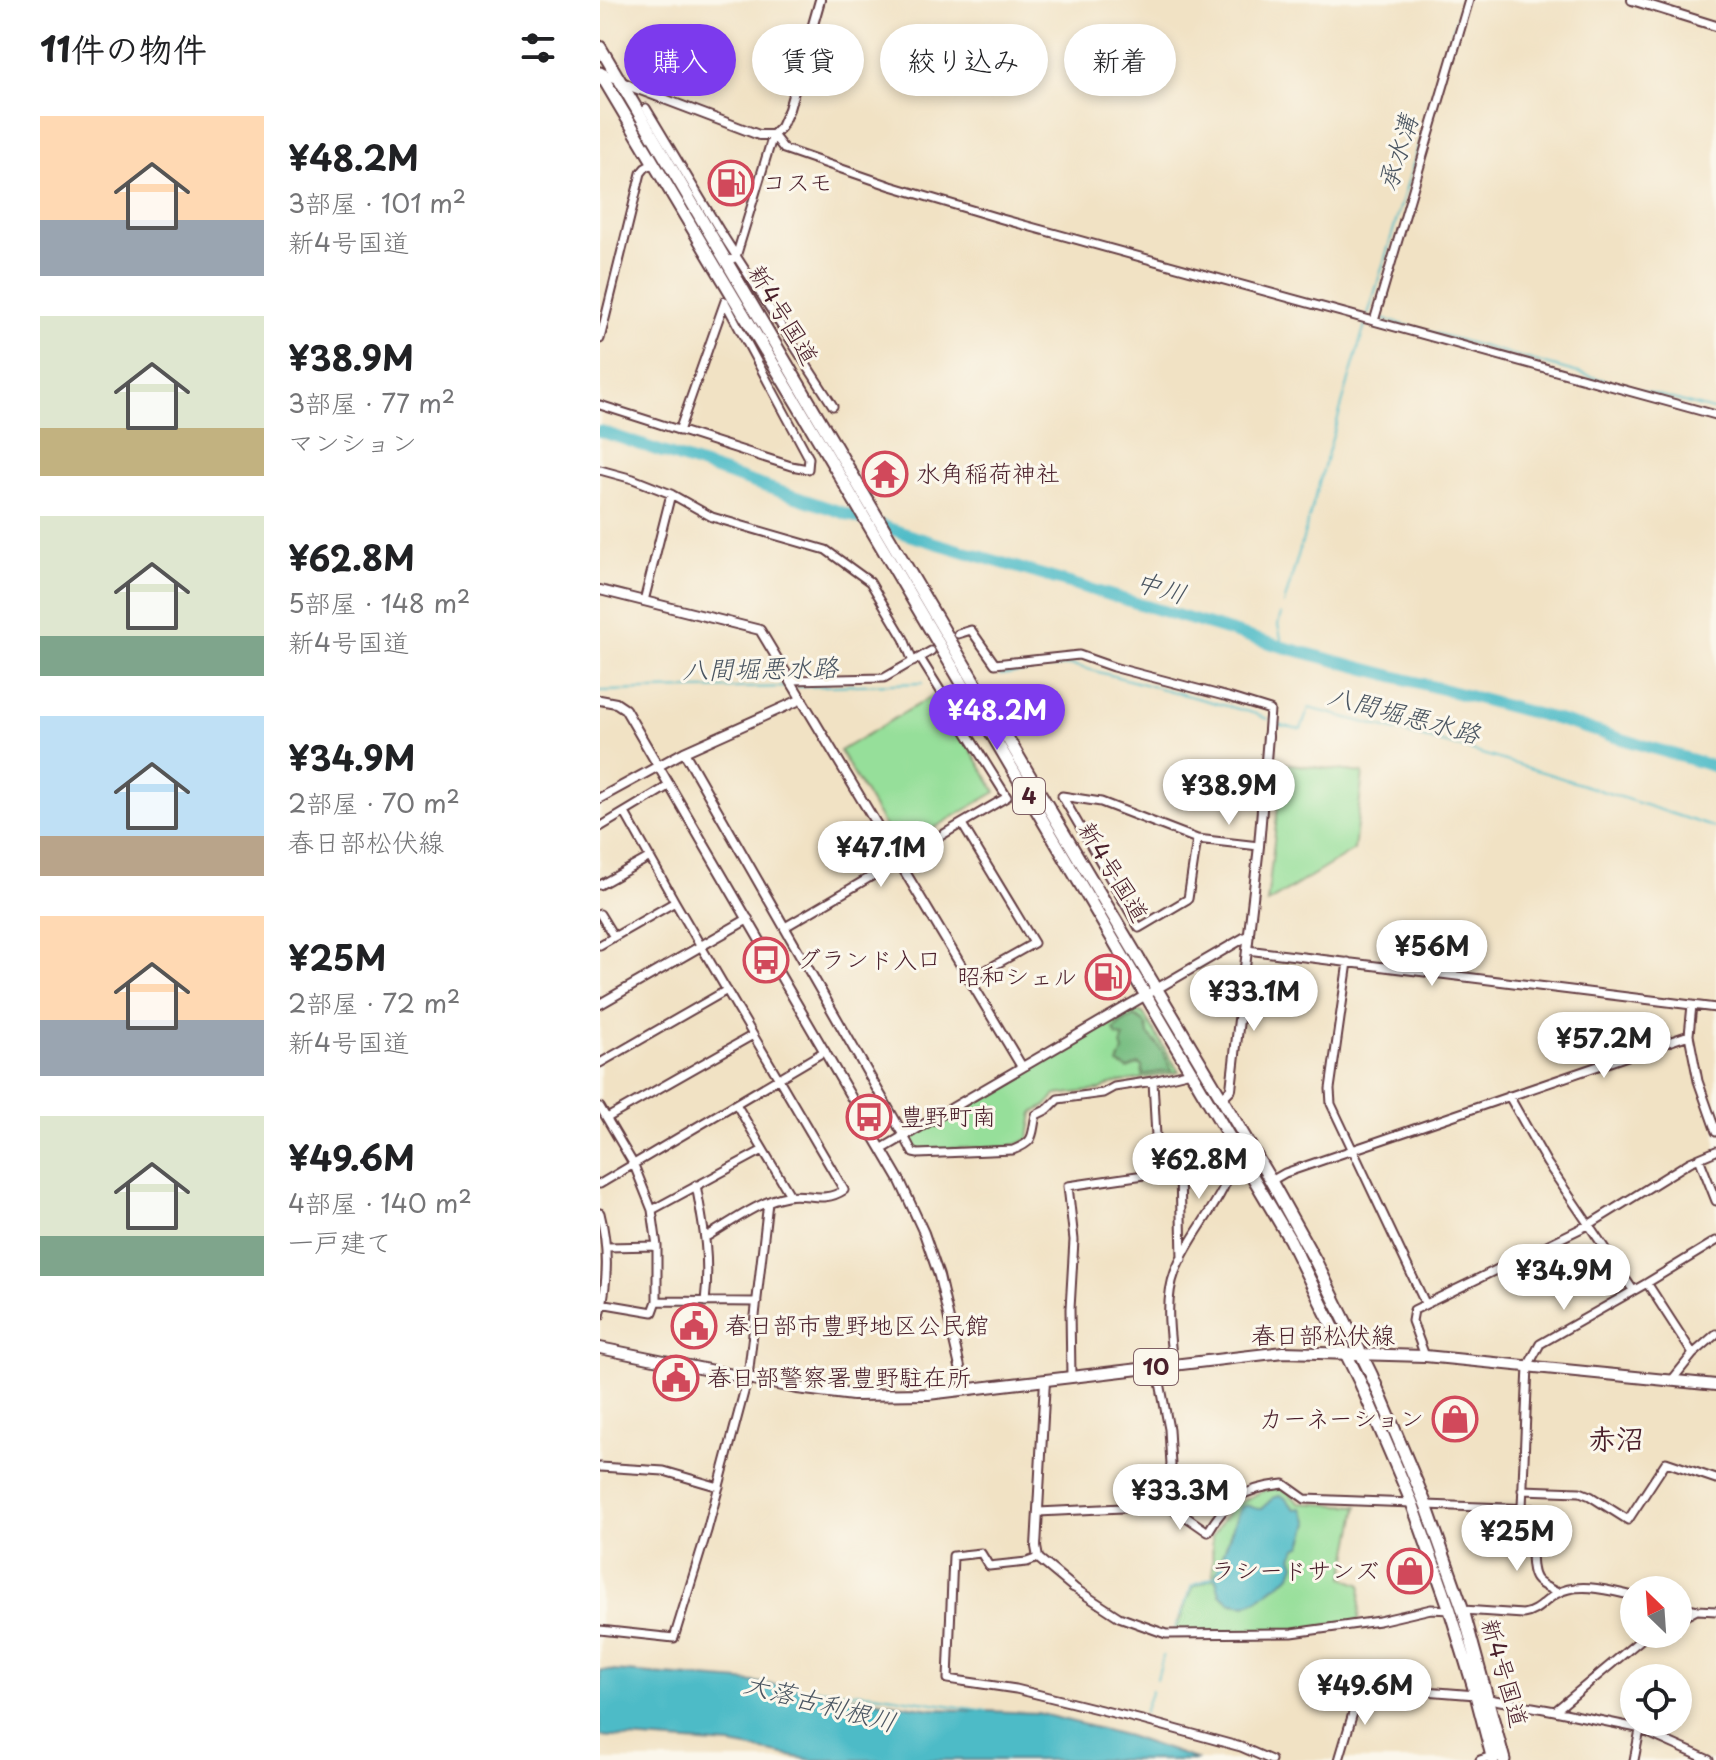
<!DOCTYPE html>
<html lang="ja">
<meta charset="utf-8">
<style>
:root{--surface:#fff;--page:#f2f2f2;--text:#202124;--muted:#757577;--accent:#7c3aed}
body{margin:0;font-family:"Playpen Sans","Klee One",sans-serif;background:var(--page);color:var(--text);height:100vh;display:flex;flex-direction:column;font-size:30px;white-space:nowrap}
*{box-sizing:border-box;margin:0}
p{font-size:26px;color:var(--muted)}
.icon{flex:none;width:44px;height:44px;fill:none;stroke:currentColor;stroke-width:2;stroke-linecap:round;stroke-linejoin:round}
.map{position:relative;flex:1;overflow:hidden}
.sheet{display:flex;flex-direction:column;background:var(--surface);width:600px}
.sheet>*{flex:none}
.hud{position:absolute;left:24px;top:24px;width:760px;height:72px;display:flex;gap:16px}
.needle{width:52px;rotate:335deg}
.tools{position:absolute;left:1020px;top:1576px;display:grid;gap:16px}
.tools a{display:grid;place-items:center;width:72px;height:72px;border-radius:50%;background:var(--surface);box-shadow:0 4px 12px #0003;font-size:40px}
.price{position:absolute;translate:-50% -68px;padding:0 18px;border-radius:28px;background:#fff;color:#222;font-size:26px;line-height:52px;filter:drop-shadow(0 2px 4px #0008)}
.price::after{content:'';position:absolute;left:50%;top:48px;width:24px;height:18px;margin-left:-12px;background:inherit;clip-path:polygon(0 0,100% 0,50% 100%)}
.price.on{background:var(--accent);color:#fff}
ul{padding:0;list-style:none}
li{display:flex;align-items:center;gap:24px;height:200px;padding:0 40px}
li span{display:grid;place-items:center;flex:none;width:224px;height:160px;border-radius:0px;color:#555}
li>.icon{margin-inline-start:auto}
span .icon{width:96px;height:96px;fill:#fffc;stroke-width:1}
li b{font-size:34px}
h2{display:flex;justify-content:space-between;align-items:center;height:96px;padding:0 40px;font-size:34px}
.tag{padding:0 28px;border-radius:36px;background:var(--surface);box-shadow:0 4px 12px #0003;font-size:28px;line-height:72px}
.tag.on{background:var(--accent);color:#fff}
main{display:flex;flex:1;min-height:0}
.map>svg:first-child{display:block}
.green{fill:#96df9a;stroke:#707f62;stroke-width:2}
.forest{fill:#78be82;stroke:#616e56;stroke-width:2}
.water{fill:#4ebbc7;stroke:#4c6d79;stroke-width:2}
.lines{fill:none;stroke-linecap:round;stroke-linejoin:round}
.stream{stroke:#4ebbc7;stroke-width:2}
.river{stroke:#4ebbc7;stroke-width:12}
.minor-casing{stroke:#633c42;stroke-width:11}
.tertiary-casing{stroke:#633c42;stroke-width:12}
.primary-casing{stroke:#633c42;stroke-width:14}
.trunk-casing{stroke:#633c42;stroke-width:15}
.minor{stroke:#fff;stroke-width:7}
.tertiary{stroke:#fff;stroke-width:8}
.primary{stroke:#fff;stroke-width:10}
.trunk{stroke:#fff;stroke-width:11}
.labels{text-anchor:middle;stroke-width:6;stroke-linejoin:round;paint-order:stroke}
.shield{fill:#fbf7ec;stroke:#7f6065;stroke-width:2}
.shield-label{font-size:22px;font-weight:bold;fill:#4a1f2b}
.poi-label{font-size:24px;fill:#4a1f2b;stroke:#fbf7ec;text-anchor:start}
.street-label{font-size:24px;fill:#4a1f2b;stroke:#fbf7ec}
.water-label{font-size:26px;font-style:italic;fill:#4b5662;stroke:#fbf7ec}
.quarter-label{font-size:28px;font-weight:bold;fill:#4a1f2b;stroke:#fbf7ec}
</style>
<main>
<section class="sheet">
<h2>11件の物件<svg class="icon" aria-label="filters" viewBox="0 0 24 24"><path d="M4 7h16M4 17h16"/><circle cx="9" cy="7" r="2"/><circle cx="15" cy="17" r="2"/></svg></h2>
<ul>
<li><span style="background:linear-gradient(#ffd9b3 65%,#9aa5b1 0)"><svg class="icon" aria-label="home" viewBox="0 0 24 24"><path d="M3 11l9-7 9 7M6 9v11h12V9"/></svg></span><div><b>¥48.2M</b><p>3部屋 · 101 m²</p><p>新4号国道</p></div></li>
<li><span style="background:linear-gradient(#dfe7d0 70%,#c2b280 0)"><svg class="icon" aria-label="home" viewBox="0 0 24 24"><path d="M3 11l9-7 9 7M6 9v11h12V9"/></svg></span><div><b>¥38.9M</b><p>3部屋 · 77 m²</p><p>マンション</p></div></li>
<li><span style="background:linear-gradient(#dfe7d0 75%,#7fa58c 0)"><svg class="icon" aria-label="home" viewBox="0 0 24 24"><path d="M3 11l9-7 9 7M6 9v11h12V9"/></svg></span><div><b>¥62.8M</b><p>5部屋 · 148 m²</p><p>新4号国道</p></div></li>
<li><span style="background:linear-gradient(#bfe0f5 75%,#b9a48a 0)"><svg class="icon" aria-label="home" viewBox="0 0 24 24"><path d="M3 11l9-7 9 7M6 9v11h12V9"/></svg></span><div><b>¥34.9M</b><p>2部屋 · 70 m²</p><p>春日部松伏線</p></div></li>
<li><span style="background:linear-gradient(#ffd9b3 65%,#9aa5b1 0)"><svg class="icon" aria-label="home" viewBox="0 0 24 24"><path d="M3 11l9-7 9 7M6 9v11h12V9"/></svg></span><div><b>¥25M</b><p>2部屋 · 72 m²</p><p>新4号国道</p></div></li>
<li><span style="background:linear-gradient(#dfe7d0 75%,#7fa58c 0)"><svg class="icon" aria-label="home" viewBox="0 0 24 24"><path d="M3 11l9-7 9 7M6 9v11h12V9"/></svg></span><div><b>¥49.6M</b><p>4部屋 · 140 m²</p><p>一戸建て</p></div></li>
</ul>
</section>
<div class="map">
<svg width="1116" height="1760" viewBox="0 0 1116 1760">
<rect width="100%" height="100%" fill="#fbf7ec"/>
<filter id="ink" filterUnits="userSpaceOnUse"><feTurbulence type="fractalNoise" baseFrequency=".0125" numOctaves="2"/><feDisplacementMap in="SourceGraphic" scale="16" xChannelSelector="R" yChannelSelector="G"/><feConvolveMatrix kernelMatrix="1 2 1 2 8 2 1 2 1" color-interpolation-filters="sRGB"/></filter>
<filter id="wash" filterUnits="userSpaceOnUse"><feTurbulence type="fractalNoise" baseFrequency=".006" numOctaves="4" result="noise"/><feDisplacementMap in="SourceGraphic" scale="32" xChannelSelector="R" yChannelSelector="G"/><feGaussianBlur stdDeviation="1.8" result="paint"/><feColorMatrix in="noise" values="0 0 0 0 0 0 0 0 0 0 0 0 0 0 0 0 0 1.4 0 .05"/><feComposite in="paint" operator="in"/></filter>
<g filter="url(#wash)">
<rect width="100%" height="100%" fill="#f1e2c4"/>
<path class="green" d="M337 693 396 792 298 849 240 751Z
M683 763 763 773 754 850 667 903Z
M533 1010 543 1013 579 1072 511 1084 501 1090 456 1095 446 1106 433 1113 429 1138C410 1151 390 1147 368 1148 351 1148 334 1149 317 1150L313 1148 308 1139 470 1044Z
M678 1488 688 1492 699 1503 758 1506 744 1578 761 1585 759 1620 693 1631 574 1633 593 1587 613 1578 612 1536 632 1507 662 1491Z"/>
<path class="forest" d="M534 1016C543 1020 547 1024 548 1034 558 1044 567 1057 572 1070L543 1075 542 1067 539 1064 528 1069 518 1064 523 1051 521 1045 524 1037 517 1036 514 1030 521 1023Z"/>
<path class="water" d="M679 1495 684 1497 695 1509 702 1508 709 1523 702 1545 697 1548 692 1556 695 1564 691 1575 657 1600 645 1605 632 1603 620 1594 615 1576 639 1510C646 1500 652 1510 661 1509L673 1498Z
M0 1670 154 1682 331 1709 438 1713 528 1736 598 1760H212L131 1745 0 1736Z"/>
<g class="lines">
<path class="stream" d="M768 315 862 0
M783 319 1116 411
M684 604 765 325
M681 614 678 625 683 647
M400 675 472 665 653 713 667 719
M197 687 322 683
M0 691 191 687
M672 721 683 726 701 729 709 708 717 710 862 748 949 774 1116 828
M573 1633 592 1586 615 1576
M557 1679 563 1656
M184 1687 274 1694 387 1711
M544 1712 552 1690"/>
<path class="river" d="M0 431 312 536 683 647 948 717 1116 767"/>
</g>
</g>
<g filter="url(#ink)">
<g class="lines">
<g class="minor-casing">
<path id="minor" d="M46 108 120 231 233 406
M173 135 184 149 291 186 402 219 1116 415
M126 262 136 257 173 135
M774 321 869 0
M0 339 41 173 45 168 54 163
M0 405 191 466 208 469 209 458 125 302
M79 431 125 301
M0 470 33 479 71 494 112 517 226 550 270 582 304 639 313 662
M44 601 71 494
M358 634 371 630 395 664 479 655 513 667 628 697 670 710 668 736
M191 680 284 678 331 651
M462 796 501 802 597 839 588 899 539 928Z
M25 813 75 902 244 1190C223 1204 207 1192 187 1196 161 1200 130 1223 106 1237
M362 824 434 943 370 979
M0 827 70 785
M597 839 659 846
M0 885 50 857
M0 914 14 937
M185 927 407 797 320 658
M0 945 75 902
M647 950 1116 1008
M748 962 730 1089 731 1104 825 1303
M1092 1005 1089 1035 1098 1081 1116 1132
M0 1063 127 990
M553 1081 558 1173
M909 1096 947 1163 1033 1290
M136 1104 190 1195
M0 1107 34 1165 52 1210 57 1246V1301L53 1312 0 1303
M7 1118 153 1035
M304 1136 313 1153 318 1154 413 1150C436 1141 431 1137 436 1115L448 1109 458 1099 503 1093 514 1087 553 1081 591 1072
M1099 1158 1116 1201
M671 1181 685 1173 1089 1035
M0 1184 225 1051
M96 1185C104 1228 110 1259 105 1302
M52 1210 163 1150
M0 1213C9 1249 8 1280 0 1316
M7 1247 57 1246
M1047 1283 1093 1354
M57 1301 157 1302
M825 1356 812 1321 814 1310 990 1224 1090 1162 1116 1151
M573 1365C570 1335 564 1301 575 1272 592 1228 629 1198 636 1149
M557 1367 569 1429 571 1465 560 1506
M471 1377 470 1309 474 1240 468 1186 558 1173 580 1172 582 1259
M1072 1380 1093 1354 1116 1334
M0 1467 64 1471 119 1487
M922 1490 980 1492 990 1496 1028 1520 1066 1462 1116 1479
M826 1505 934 1509C933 1524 927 1567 936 1579 941 1586 951 1589 958 1593
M922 1507 928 1366 940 1344 1047 1283 1116 1241
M438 1512 565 1506 582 1514 608 1532C627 1499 645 1488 684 1484L705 1499 812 1503
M438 1558 427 1562 389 1566 381 1553 353 1556 348 1679 416 1689 542 1720 641 1747 671 1760
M473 1587 519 1617 566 1634 692 1633 779 1621 831 1609 850 1610
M1078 1606 1098 1610 1116 1611
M863 1610 923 1614C937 1612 944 1601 956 1594 978 1581 1011 1591 1034 1596
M1078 1620 1097 1610
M0 1630 74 1638 107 1531 148 1377 168 1202
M889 1699 955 1711 1037 1728 1109 1760
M955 1711 1044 1637 1050 1634
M739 1760 761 1686 876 1695
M880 1760 892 1756
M1034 1760 1040 1730"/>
</g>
<g class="tertiary-casing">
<path id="tertiary" d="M1032 0 1116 26
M1 72 35 88 159 135H173L181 127 189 109 220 0
M0 590 160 630 422 1067
M0 700 16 703 25 709 300 1181 324 1233 339 1276 365 1389
M84 752 304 1136
M0 798 84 752 202 699
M0 1004 148 919
M622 1098 631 1089 659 846 668 736
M282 1149 649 935
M445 1380 436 1547 438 1558 473 1587"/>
</g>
<g class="primary-casing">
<path id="primary" d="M0 1348 197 1388 253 1395 328 1394 683 1352 825 1356 1116 1385"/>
</g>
<g class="trunk-casing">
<path id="trunk" d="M0 47 444 800 671 1181 716 1262 771 1374 826 1505 863 1610 904 1760
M0 73 221 444 690 1240 760 1382 812 1503 850 1610 876 1695 893 1760"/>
</g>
<use href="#minor" class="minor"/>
<use href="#tertiary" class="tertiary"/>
<use href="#primary" class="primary"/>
<use href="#trunk" class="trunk"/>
</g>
</g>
<defs>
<g id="fuel-ring" transform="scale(2.3)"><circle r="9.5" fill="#fbf7ec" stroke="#d1495b" stroke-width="1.5"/><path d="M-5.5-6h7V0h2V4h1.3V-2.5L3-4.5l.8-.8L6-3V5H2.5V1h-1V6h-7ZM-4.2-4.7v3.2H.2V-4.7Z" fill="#d1495b"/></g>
<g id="temple-ring" transform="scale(2.3)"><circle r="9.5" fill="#fbf7ec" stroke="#d1495b" stroke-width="1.5"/><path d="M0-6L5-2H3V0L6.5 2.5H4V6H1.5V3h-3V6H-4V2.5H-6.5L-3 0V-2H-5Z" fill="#d1495b"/></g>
<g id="bus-ring" transform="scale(2.3)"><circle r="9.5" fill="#fbf7ec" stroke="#d1495b" stroke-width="1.5"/><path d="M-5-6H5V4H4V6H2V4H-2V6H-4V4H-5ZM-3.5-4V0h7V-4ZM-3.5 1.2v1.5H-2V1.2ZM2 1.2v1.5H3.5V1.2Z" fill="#d1495b"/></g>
<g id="civic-ring" transform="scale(2.3)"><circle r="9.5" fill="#fbf7ec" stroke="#d1495b" stroke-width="1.5"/><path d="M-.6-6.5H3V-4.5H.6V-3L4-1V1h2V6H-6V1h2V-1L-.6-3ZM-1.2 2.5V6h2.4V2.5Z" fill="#d1495b"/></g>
<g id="shop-ring" transform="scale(2.3)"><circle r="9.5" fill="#fbf7ec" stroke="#d1495b" stroke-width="1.5"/><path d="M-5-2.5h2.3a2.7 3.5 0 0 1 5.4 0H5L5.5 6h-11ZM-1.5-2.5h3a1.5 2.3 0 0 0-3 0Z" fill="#d1495b"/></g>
</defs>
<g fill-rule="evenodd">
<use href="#fuel-ring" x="131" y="183"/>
<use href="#temple-ring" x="285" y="474"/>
<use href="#bus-ring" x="166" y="960"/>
<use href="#fuel-ring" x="508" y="977"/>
<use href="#bus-ring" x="269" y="1117"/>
<use href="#civic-ring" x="94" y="1326"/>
<use href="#civic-ring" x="76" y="1378"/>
<use href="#shop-ring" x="855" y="1419"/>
<use href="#shop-ring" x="810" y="1571"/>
</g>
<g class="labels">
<g class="shield">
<rect x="413" y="778" width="32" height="36" rx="6"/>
<rect x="534" y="1349" width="44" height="36" rx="6"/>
</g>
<g class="shield-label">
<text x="429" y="804">4</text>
<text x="556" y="1375">10</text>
</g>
<g class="poi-label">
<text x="162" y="191">コスモ</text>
<text x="316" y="482">水角稲荷神社</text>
<text x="197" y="968">グランド入口</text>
<text x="477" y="985" text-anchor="end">昭和シェル</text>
<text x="300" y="1125">豊野町南</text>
<text x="125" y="1334">春日部市豊野地区公民館</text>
<text x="107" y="1386">春日部警察署豊野駐在所</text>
<text x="824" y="1427" text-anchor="end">カーネーション</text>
<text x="779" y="1579" text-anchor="end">ラシードサンズ</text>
</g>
<g class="street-label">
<text transform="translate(183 315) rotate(59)" y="8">新4号国道</text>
<text transform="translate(513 872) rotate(59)" y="8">新4号国道</text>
<text x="723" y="1344">春日部松伏線</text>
<text transform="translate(904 1673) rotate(74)" y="8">新4号国道</text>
</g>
<g class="water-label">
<text transform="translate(798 153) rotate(-73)" y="9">承水溝</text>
<text transform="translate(561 588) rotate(17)" y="9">中川</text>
<text transform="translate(160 669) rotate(-1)" y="9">八間堀悪水路</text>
<text transform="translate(804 715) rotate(15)" y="9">八間堀悪水路</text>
<text transform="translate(220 1703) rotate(15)" y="9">大落古利根川</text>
</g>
<g class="quarter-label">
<text x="1016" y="1449">赤沼</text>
</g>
</g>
</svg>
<div class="tools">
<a><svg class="needle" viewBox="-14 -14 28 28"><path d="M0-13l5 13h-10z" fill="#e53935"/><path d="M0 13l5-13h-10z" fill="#757577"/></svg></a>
<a><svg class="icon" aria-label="locate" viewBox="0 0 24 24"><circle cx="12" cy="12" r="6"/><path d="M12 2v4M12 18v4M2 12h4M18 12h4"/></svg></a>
</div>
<b class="price on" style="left:397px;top:752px">¥48.2M</b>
<b class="price" style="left:629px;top:827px">¥38.9M</b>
<b class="price" style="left:281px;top:889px">¥47.1M</b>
<b class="price" style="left:832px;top:988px">¥56M</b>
<b class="price" style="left:654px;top:1033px">¥33.1M</b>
<b class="price" style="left:1004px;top:1080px">¥57.2M</b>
<b class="price" style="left:599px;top:1201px">¥62.8M</b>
<b class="price" style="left:964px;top:1312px">¥34.9M</b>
<b class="price" style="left:580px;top:1532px">¥33.3M</b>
<b class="price" style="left:917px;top:1573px">¥25M</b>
<b class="price" style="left:765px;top:1727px">¥49.6M</b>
<div class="hud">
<a class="tag on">購入</a>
<a class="tag">賃貸</a>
<a class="tag">絞り込み</a>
<a class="tag">新着</a>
</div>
</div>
</main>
